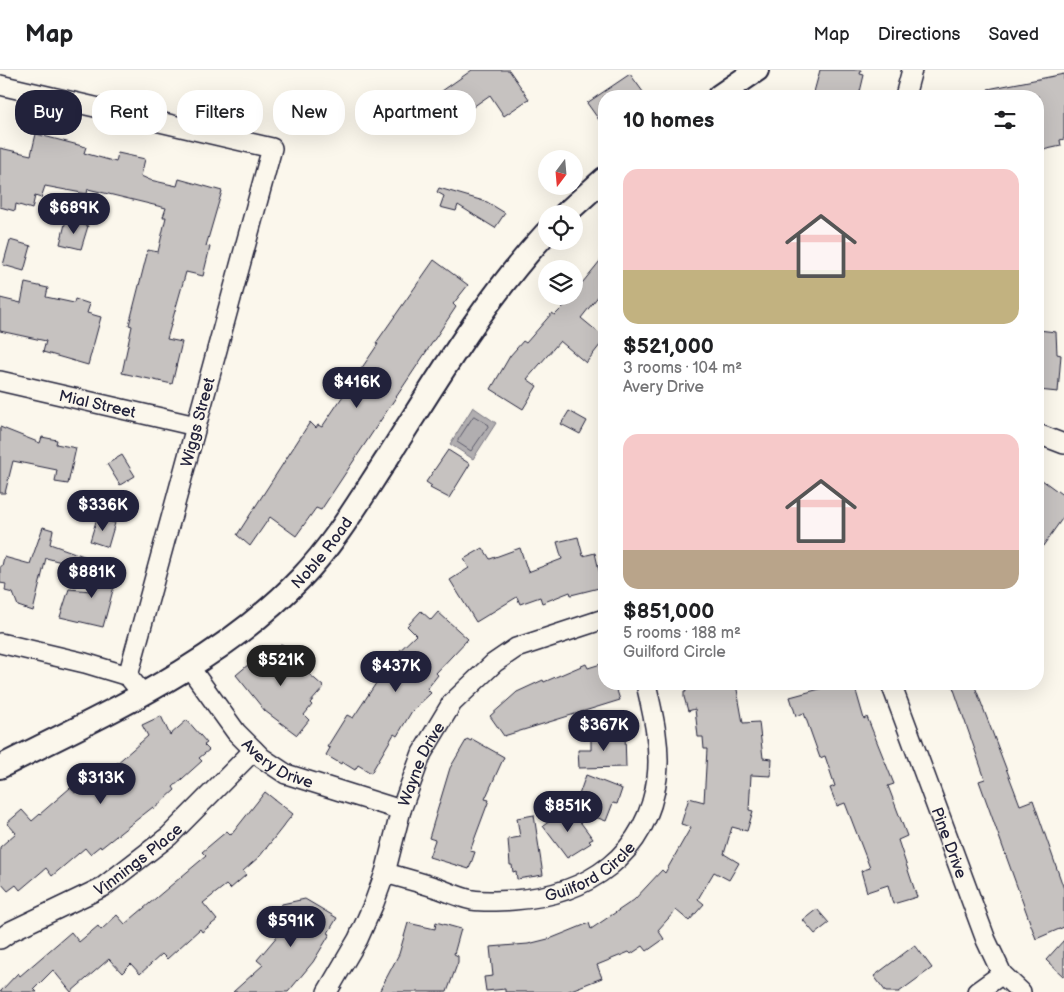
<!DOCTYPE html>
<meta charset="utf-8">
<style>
:root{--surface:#fff;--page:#f6f6f6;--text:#202124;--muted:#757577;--line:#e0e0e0;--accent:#22223b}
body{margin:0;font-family:"Balsamiq Sans",sans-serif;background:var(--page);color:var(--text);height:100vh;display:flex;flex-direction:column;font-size:19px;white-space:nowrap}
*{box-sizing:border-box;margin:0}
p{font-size:16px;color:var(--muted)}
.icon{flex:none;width:28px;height:28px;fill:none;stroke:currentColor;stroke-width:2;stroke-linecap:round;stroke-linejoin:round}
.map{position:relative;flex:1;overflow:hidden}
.drawer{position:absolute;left:598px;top:20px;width:446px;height:600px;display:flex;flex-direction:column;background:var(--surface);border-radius:20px;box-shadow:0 5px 20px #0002}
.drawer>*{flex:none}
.hud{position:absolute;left:15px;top:20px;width:475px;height:45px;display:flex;gap:10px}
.needle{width:32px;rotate:196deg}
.fabs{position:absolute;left:538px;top:80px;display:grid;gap:10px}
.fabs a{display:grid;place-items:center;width:45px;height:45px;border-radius:50%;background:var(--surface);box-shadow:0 5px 20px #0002;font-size:25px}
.price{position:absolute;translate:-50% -42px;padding:0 11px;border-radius:18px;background:var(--accent);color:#fff;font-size:16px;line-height:32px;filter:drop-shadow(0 1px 2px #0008)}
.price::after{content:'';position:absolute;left:50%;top:30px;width:15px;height:11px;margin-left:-8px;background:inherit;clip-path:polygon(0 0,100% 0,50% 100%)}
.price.on{background:#222;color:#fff}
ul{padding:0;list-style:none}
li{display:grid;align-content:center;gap:10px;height:265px;padding:0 25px}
li span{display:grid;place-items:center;height:155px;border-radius:15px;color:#555}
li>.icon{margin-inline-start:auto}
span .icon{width:90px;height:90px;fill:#fffc;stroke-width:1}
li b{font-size:21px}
h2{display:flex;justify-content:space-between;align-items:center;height:60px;padding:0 25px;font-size:21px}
.pill{padding:0 18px;border-radius:20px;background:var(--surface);box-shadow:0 5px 20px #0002;font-size:18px;line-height:45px}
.pill.on{background:var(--accent);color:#fff}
header{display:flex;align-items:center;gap:30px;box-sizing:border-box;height:70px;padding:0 25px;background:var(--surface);border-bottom:1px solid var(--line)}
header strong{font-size:24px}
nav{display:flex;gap:28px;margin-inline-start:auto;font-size:18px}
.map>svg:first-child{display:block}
.water{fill:#b1aeb0;stroke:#787681}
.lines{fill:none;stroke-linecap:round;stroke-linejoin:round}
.shore{stroke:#5b5a6a;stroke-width:1}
.building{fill:#c6c2c0;stroke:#22223b}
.minor-casing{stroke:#22223b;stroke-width:22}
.tertiary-casing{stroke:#22223b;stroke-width:26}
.minor{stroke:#fbf7ec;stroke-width:19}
.tertiary{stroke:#fbf7ec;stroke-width:22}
.labels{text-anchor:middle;stroke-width:4;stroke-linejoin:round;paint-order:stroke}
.street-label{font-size:16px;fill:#22223b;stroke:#fbf7ec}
</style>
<header>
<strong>Map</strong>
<nav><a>Map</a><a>Directions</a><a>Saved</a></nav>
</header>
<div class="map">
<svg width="1064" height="922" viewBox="0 0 1064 922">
<rect width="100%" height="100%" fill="#fbf7ec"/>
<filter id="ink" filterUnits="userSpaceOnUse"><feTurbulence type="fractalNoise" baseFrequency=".02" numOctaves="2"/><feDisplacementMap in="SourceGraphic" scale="10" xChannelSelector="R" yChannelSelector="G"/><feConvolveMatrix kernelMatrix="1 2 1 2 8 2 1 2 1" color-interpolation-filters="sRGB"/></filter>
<g filter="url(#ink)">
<path class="water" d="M473 337 496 353 473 389 450 374Z"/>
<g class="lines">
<path class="shore" d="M474 346 489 355 471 381 457 372Z"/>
</g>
<path class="building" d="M472 0H509L529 29 504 46 490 25 450 53 432 28Z
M820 0H861L860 4 864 5 859 26H832L814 22Z
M630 4 646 26H604V57L587 33Z
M1064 4V69L1060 70 1061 76 1038 81V26H989L988 19Z
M36 64 86 77 84 83 116 92 118 83 145 89 141 106 150 110 177 116 179 109 222 121 206 176 210 177 203 206 186 202 167 269 182 272 172 314 122 303 132 256 129 255 148 180 158 182 166 147H163L166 138 88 119 87 124 45 116 41 128 35 126 32 139 16 134 15 141 0 137V78L31 85Z
M439 118 487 132 505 143 495 158 458 135 456 141 440 137 444 126 437 122Z
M66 150 88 156 81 179 60 174Z
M10 170 31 176 24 201 3 195Z
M604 186V219L581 248 604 267V270L586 293 560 271 527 309 537 316 523 339 491 319 510 286 523 271 526 273 552 243 555 245 574 226V223Z
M434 190 468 215 453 234 456 237 321 440 316 438 296 466 270 447 250 476 237 465 310 352 316 358 318 355 322 357 378 274 376 273Z
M25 213 48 218 46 227 74 233 75 229 90 234 87 243 101 247 88 295 43 282 46 271 0 261V228L21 233Z
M1038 260 1056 262 1057 284 1061 285 1058 322 1038 320Z
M569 341 587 351 580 364 561 354Z
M0 357 40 373 42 367 57 370 56 374 76 378 68 414 55 412 57 400 13 391 5 423H0Z
M448 380 470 394 449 428 430 418 432 416 426 412Z
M122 385 135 406 120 415 107 394Z
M1038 407 1064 426V446L1038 483Z
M97 448 115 453 108 477 90 471Z
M43 457 53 460 50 474 92 489 89 499 46 488 33 541 18 536 13 523 5 521 6 514 0 513V496H2L4 487 30 494Z
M578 467 583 486 595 483 603 517 571 525 570 522 542 533 540 527 520 534 517 527 476 552 450 510 469 498 464 489 483 478 490 489 520 478 528 502 562 489 557 472Z
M99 493 119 498 103 557 60 547 69 519 91 521Z
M421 541 431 550 438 542 468 569 436 603 438 605 427 619 431 623 412 641 397 666 394 664 371 703 358 695 355 700 342 692 341 694 326 685 330 678 327 677 347 645 353 648 394 586 416 565 407 556Z
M282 574 300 596 324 617 310 633 312 635 304 645 309 650 297 665 265 641 236 605 262 583 267 581 269 584Z
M604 593V614H615L620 630 504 666 490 646 517 622 543 610 544 612 586 594 588 598Z
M684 614H736L743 653 759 652 763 688 772 689 771 706 751 705 749 740 753 741 747 761 732 757 724 784 739 793 729 810 714 802 698 829 704 834 689 851 676 840 658 860 664 869 647 881 643 876 631 884 629 882 597 895 602 908 566 922H505V919L486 921 484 907 493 906 490 877 528 874 552 868 589 853 591 859 634 830 662 800 665 803 691 757 681 754 689 728 704 732 707 679H704L703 667H698L695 639 688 641 684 627V622H686Z
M838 614H854L864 649 867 647 894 714 888 716 907 766 898 770 917 827 893 834 888 815 867 822 861 801 870 798 845 733 837 736 830 718 835 716 825 686 820 688 804 643 796 646 790 627Z
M952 614H974L1020 735 1033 730 1064 819V857L1036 869 979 711 985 709Z
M161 646 170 665 187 650 207 673 204 675 209 680 199 688 202 691 173 717 175 720 154 739 153 737 101 778 100 776 90 784 85 778 52 806 46 798 20 820 16 815 8 821 0 812V777L16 763 7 753 22 740 32 751 70 718 75 723 96 704 100 708 148 666 142 655Z
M591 664H625L626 697 579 698 578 680H591Z
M467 669 471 671 472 669 504 687 485 729 489 730 470 781 475 782 469 799 429 787 435 770 429 768 450 698Z
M586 705 622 719 617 734 613 733 606 751 574 739Z
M265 722 293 744 260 786 243 801 246 805 230 819 226 815 203 833 217 850 202 862 200 859 167 889 162 884 140 904 131 894 122 903 109 889 71 922 53 900 34 919 37 922H0L18 903 20 906 71 862 79 872 98 856 101 860 117 845 125 854 206 786 202 782 227 761 231 765Z
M569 737 593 769 589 771 591 773 567 788 543 756Z
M534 745 543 805 517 809 516 801 513 802 512 795H510L508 769 520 767 517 748Z
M305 829 337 848 328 863 330 864 313 892 288 922H233L263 895 257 890 284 858 272 850 282 834Z
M817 839 829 853 815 864 803 850Z
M436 852 461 859 454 884 458 886V892L447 922H379L399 884 408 853 435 859Z
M1064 870V907L1046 890Z
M915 875 932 898 899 922H886L874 906Z"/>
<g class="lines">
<g class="minor-casing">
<g id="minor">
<path d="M0 15 272 78 128 606 142 623"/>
<path d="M905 26 912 0"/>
<path id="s1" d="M0 311 196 356"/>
<path d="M1038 364 1064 374"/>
<path d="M0 573 85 593 128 606"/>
<path id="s2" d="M190 598 236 662 262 688 286 704 401 740"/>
<path id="s3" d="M891 614 986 870 1002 904 1021 922"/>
<path id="s4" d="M385 803C404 808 422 813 440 819 450 823 462 828 472 830 486 832 500 831 514 830 588 825 647 785 657 708 661 677 653 644 646 614"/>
<path id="s5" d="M0 869 11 861 103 817 169 766 254 680"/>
<path id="s6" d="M327 922 358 869 374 833 385 803 401 740 422 683 452 633 494 593 516 578 604 549"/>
<path d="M977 922 1002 904"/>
</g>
</g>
<g class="tertiary-casing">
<g id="tertiary">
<path d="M719 26 757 0"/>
<path d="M565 144 604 109"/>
<path id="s7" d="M0 697C106 643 218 595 301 508 335 473 361 428 388 387 437 310 484 230 546 163"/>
</g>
</g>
<use href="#minor" class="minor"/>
<use href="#tertiary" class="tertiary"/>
</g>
</g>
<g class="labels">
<g class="street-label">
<text dy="6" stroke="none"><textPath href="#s1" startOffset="100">Mial Street</textPath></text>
<text transform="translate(197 352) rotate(-75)" y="6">Wiggs Street</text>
<text dy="6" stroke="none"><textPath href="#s7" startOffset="390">Noble Road</textPath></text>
<text dy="6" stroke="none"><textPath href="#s2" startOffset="132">Avery Drive</textPath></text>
<text dy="6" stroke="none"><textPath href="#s6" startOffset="248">Wayne Drive</textPath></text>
<text dy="6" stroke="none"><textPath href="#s3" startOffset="169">Pine Drive</textPath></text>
<text dy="6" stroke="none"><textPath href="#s5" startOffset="160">Vinnings Place</textPath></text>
<text dy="6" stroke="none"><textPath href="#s4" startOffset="216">Guilford Circle</textPath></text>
</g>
</g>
</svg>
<div class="fabs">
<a><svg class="needle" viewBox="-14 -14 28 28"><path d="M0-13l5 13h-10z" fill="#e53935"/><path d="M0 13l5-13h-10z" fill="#757577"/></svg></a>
<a><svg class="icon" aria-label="locate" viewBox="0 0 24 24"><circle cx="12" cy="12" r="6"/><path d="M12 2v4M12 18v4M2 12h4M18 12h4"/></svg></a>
<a><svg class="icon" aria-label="layers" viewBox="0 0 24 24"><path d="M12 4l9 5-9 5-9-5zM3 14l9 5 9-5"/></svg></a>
</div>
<b class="price" style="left:74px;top:165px">$689K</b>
<b class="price" style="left:357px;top:339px">$416K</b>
<b class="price" style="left:103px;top:462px">$336K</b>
<b class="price" style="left:92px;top:529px">$881K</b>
<b class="price on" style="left:281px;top:617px">$521K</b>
<b class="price" style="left:396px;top:623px">$437K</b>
<b class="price" style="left:604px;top:682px">$367K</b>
<b class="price" style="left:101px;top:735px">$313K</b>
<b class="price" style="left:568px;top:763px">$851K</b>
<b class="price" style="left:291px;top:878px">$591K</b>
<div class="hud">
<a class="pill on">Buy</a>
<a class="pill">Rent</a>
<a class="pill">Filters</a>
<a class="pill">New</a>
<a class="pill">Apartment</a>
</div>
<section class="drawer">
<h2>10 homes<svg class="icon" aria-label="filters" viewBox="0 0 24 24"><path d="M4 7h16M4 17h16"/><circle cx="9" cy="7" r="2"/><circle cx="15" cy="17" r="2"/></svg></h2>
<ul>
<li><span style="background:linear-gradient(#f6c9c9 65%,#c2b280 0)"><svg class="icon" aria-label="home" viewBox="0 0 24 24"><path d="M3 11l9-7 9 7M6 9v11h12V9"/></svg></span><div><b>$521,000</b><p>3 rooms · 104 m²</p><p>Avery Drive</p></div></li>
<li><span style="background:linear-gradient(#f6c9c9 75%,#b9a48a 0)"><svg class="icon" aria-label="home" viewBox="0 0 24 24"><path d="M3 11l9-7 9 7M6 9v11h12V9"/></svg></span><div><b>$851,000</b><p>5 rooms · 188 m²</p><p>Guilford Circle</p></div></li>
</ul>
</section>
</div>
